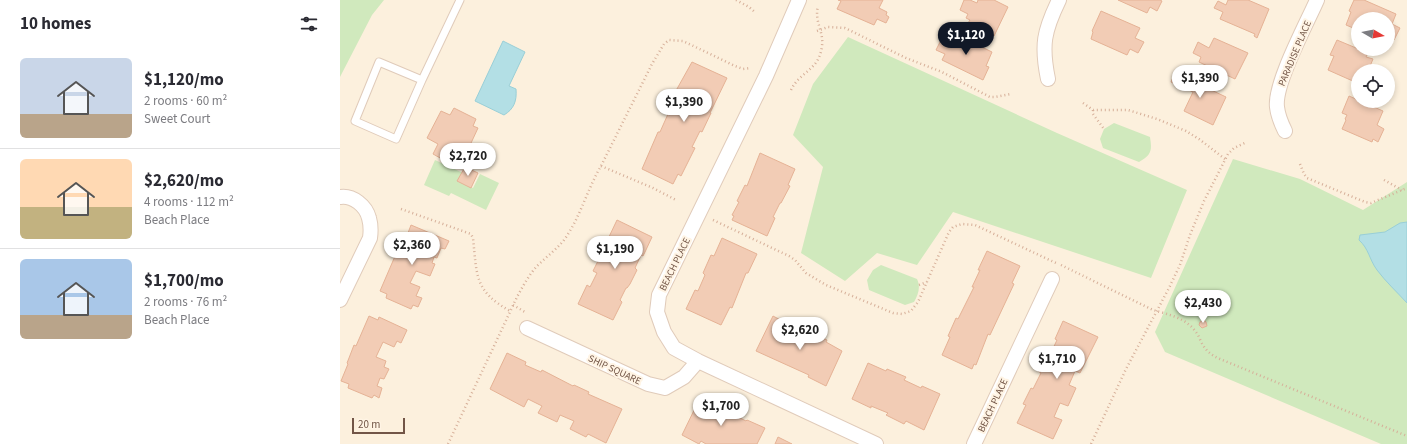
<!DOCTYPE html>
<meta charset="utf-8">
<style>
:root{--surface:#fff;--page:#f2f2f3;--text:#2b2b33;--muted:#7c7c81;--line:#e1e1e2;--accent:#111827}
body{margin:0;font-family:"Source Sans 3",sans-serif;background:var(--page);color:var(--text);height:100vh;display:flex;flex-direction:column;font-size:15px;white-space:nowrap}
*{box-sizing:border-box;margin:0}
p{font-size:13px;color:var(--muted)}
.icon{flex:none;width:22px;height:22px;fill:none;stroke:currentColor;stroke-width:2;stroke-linecap:round;stroke-linejoin:round}
.map{position:relative;flex:1;overflow:hidden}
.sheet{display:flex;flex-direction:column;background:var(--surface);width:340px}
.sheet>*{flex:none}
.needle{width:26px;rotate:99deg}
.controls{position:absolute;left:1011px;top:12px;display:grid;gap:8px}
.controls a{display:grid;place-items:center;width:44px;height:44px;border-radius:50%;background:var(--surface);box-shadow:0 2px 6px #0003;font-size:20px}
.scale{position:absolute;left:12px;bottom:10px;width:53px;box-sizing:border-box;padding-left:4px;border:2px solid #725546;border-top:0;font-size:11px;line-height:14px;white-space:nowrap;color:#725546;-webkit-text-stroke:3px #fff4e4;paint-order:stroke}
.price{position:absolute;translate:-50% -34px;padding:0 9px;border-radius:14px;background:#fff;color:#222;font-size:13px;line-height:26px;filter:drop-shadow(0 1px 2px #0008)}
.price::after{content:'';position:absolute;left:50%;top:24px;width:12px;height:9px;margin-left:-6px;background:inherit;clip-path:polygon(0 0,100% 0,50% 100%)}
.price.on{background:var(--accent);color:#fff}
ul{padding:0;list-style:none}
li{display:flex;align-items:center;gap:12px;height:100px;padding:0 20px}
li+li{border-top:1px solid var(--line)}
li span{display:grid;place-items:center;flex:none;width:112px;height:80px;border-radius:6px;color:#555}
li>.icon{margin-inline-start:auto}
span .icon{width:48px;height:48px;fill:#fffc;stroke-width:1}
li b{font-size:17px}
h2{display:flex;justify-content:space-between;align-items:center;height:48px;padding:0 20px;font-size:17px}
main{display:flex;flex:1;min-height:0}
.map>svg:first-child{display:block}
.green{fill:#d0e9bd}
.water{fill:#b3dfe5;stroke:#99cfd7}
.building{fill:#f2ccb5;stroke:#e5b295}
.lines{fill:none;stroke-linecap:round;stroke-linejoin:round}
.lane-casing{stroke:#e0cbba;stroke-width:9}
.street-casing{stroke:#e0cbba;stroke-width:16}
.path{stroke:#d6af99;stroke-width:2.5;stroke-dasharray:1 3;stroke-linecap:butt}
.lane{stroke:#fff;stroke-width:7}
.street{stroke:#fff;stroke-width:14}
.labels{text-anchor:middle;stroke-width:4;stroke-linejoin:round;paint-order:stroke}
.street-label{font-size:10px;fill:#725546;stroke:#fff4e4}
</style>
<main>
<section class="sheet">
<h2>10 homes<svg class="icon" aria-label="filters" viewBox="0 0 24 24"><path d="M4 7h16M4 17h16"/><circle cx="9" cy="7" r="2"/><circle cx="15" cy="17" r="2"/></svg></h2>
<ul>
<li><span style="background:linear-gradient(#c9d6e8 70%,#b9a48a 0)"><svg class="icon" aria-label="home" viewBox="0 0 24 24"><path d="M3 11l9-7 9 7M6 9v11h12V9"/></svg></span><div><b>$1,120/mo</b><p>2 rooms · 60 m²</p><p>Sweet Court</p></div></li>
<li><span style="background:linear-gradient(#ffd9b3 60%,#c2b280 0)"><svg class="icon" aria-label="home" viewBox="0 0 24 24"><path d="M3 11l9-7 9 7M6 9v11h12V9"/></svg></span><div><b>$2,620/mo</b><p>4 rooms · 112 m²</p><p>Beach Place</p></div></li>
<li><span style="background:linear-gradient(#a9c7e8 70%,#b9a48a 0)"><svg class="icon" aria-label="home" viewBox="0 0 24 24"><path d="M3 11l9-7 9 7M6 9v11h12V9"/></svg></span><div><b>$1,700/mo</b><p>2 rooms · 76 m²</p><p>Beach Place</p></div></li>
</ul>
</section>
<div class="map">
<svg width="1067" height="444" viewBox="0 0 1067 444">
<rect width="100%" height="100%" fill="#fcf0dd"/>
<path class="green" d="M0 0H44L32 15 0 77Z
M508 37 717 133 847 190 811 278 613 212 577 265 537 253 505 281 461 253 483 167 453 135 473 84Z
M774 123 810 137C812 150 812 155 799 162L763 148 760 139 764 129Z
M893 159 960 179 1023 210 1067 182V444H1041L825 352 815 332Z
M95 160 123 173 119 181 133 188 140 174 159 183 146 210 111 193 109 196 84 185Z
M541 265 577 279C581 287 578 295 574 302L565 305 529 290 527 280 533 270Z"/>
<path class="water" d="M163 41 185 52 169 86 176 89C177 101 174 109 164 115L135 101Z
M1067 222V303C1057 292 1046 282 1037 270 1029 259 1029 249 1019 240L1020 235 1045 232 1060 223Z"/>
<path class="building" d="M498 0H543L539 8 547 12 546 15 549 17 546 23 537 19 534 25 497 9 501 1Z
M624 0H630L637 3 638 0H654L668 7 654 36 628 23 630 20 626 18 628 14 620 10Z
M778 0H820L822 1 817 11 810 7 807 13Z
M888 0H908L929 9 917 38 914 36 915 34 880 19 883 12 874 8 878 1 886 5Z
M1014 0H1024L1056 14 1052 24 1060 28 1054 40 1048 37V19H1018V30L1006 25 1011 12 1009 11Z
M761 11 800 28 795 38 804 42 798 53 790 49 787 55 751 39 753 32 752 31Z
M615 34 652 52 646 66 649 67 643 80 602 60 605 54 596 50 601 40 610 45Z
M874 38 908 53 895 79 859 62 861 57 853 53 858 42 869 48Z
M997 40 1028 53 1026 57 1033 59 1028 71 1021 68 1020 71H1018V75L1015 82 988 70 994 56 990 55Z
M352 62 387 78 370 113H371L362 132 360 131 352 147 355 148 341 176 338 174 333 184 302 169 318 132H320L328 114 330 115 337 99 333 96Z
M836 71 853 79 852 81 886 97 873 125 844 111 853 92 831 82Z
M1009 96 1043 111 1037 125 1044 129 1038 142 1033 139 1032 142 1002 129 1006 120 1005 119 1007 115 1002 113Z
M114 108 136 119 133 126 138 128 125 156 120 153 115 163 112 162 111 164 93 154 98 144 87 138 101 111 110 115Z
M420 153 455 169 448 185 450 186 441 203H440L433 217 435 218 427 236 392 220 394 216 392 215 399 202 397 201 405 185 407 186Z
M125 167 138 173 131 188 117 181Z
M277 220 312 237 305 252 303 256 301 255 295 268 297 270 290 284 287 288H286L280 300 282 302 273 320 238 304 247 285 250 287 257 273 253 271 262 253 265 255 272 240 268 239Z
M71 225 109 241 105 249 101 248 97 258 94 257 92 263 95 264 90 276 76 271 70 283 80 287 76 296 82 298 78 307 73 305 71 309 46 298 47 294 40 291 62 240 65 241Z
M382 238 417 254 408 273H406L392 308 390 307 381 325 346 309 355 290 358 291 365 275 363 273 371 255 374 256Z
M647 251 680 266 672 283 674 284 650 335 648 334 636 365 634 364 632 369 602 355 610 337 608 336 616 318 618 319 634 287H632L640 270H638Z
M29 316 38 320 39 317 67 330 61 343 57 341 54 347 43 342 36 357 46 361 44 367 49 369 44 379 40 378 37 386 42 388 39 398 34 395 32 398 8 388 9 384 1 381 8 364 7 363 9 358 14 345 16 346Z
M433 316 467 334 468 332 487 340 486 342 502 351 486 386 468 377 469 375 416 351Z
M864 320 866 322 867 326 862 328 859 325 860 322Z
M723 321 758 337 740 373 735 371 729 385 736 388 728 406 720 403 714 417 722 420 713 439 677 423 686 405 683 404 691 388 693 389 701 373 698 371 705 356 709 357 717 340 715 339Z
M167 353 186 362 185 365 201 372 202 370 233 386 234 385 249 392 248 394 282 409 266 443 248 434 246 437 230 429 234 421 220 415 217 422 198 413 202 406 188 399 184 407 150 389Z
M528 363 546 371 547 369 566 377 564 380 581 388 582 386 600 394 584 430 566 421 564 424 546 415 548 413 531 406V408L512 399Z
M359 400 375 408 376 406 406 421 407 420 425 428 417 444H366L361 441 359 444 342 435Z
M438 437 452 444H435Z"/>
<g class="lines">
<g class="lane-casing">
<path id="lane" d="M82 80 39 62 15 121 56 139 82 80 120 0"/>
</g>
<g class="street-casing">
<path id="street" d="M459 0 426 76 319 295 317 312 324 332 334 348 358 361 536 444
M708 79C701 45 704 31 719 0
M945 131C941 123 938 116 937 107 934 84 967 23 977 0
M0 197C13 195 26 206 29 218 31 225 31 231 30 238L0 300
M187 328 308 384 325 388 344 377 358 361
M634 444 712 279"/>
</g>
<path class="path" d="M396 0 409 7 416 13
M477 31 488 27 505 28 566 58 602 72 650 97H655L671 94
M451 90C460 71 479 71 482 46 484 31 474 22 478 6
M743 103 753 110H788L817 119 846 131 859 139 885 159
M753 110V114L764 129
M960 164 964 174 967 178 1025 202 1031 203 1067 188
M261 166 313 188 336 200
M1044 180 1062 190
M61 209 131 234 133 238C137 275 134 291 170 311
M373 220 449 256 455 260 466 273 486 285 553 313 562 314 571 311 578 302 609 232 613 227 622 224 635 225 716 263
M721 265 813 310C827 314 846 318 855 331 859 335 860 341 863 345 867 352 873 356 880 359L1067 436
M579 285 587 282
M173 305 185 312
M108 444 177 297C183 286 189 275 197 266 206 257 216 250 224 240 240 218 247 190 261 166L312 64 324 44 329 40 343 41 395 66 403 69 410 68
M751 444 786 369 829 288 840 265 850 235 864 201 888 154 894 148 907 142"/>
<use href="#lane" class="lane"/>
<use href="#street" class="street"/>
</g>
<g class="labels">
<g class="street-label">
<text transform="translate(954 53) rotate(-67)" y="4">PARADISE PLACE</text>
<text transform="translate(334 264) rotate(-64)" y="4">BEACH PLACE</text>
<text transform="translate(275 369) rotate(25)" y="4">SHIP SQUARE</text>
<text transform="translate(652 405) rotate(-65)" y="4">BEACH PLACE</text>
</g>
</g>
</svg>
<div class="controls">
<a><svg class="needle" viewBox="-14 -14 28 28"><path d="M0-13l5 13h-10z" fill="#e53935"/><path d="M0 13l5-13h-10z" fill="#7c7c81"/></svg></a>
<a><svg class="icon" aria-label="locate" viewBox="0 0 24 24"><circle cx="12" cy="12" r="6"/><path d="M12 2v4M12 18v4M2 12h4M18 12h4"/></svg></a>
</div>
<div class="scale">20 m</div>
<b class="price on" style="left:626px;top:56px">$1,120</b>
<b class="price" style="left:860px;top:99px">$1,390</b>
<b class="price" style="left:344px;top:123px">$1,390</b>
<b class="price" style="left:128px;top:177px">$2,720</b>
<b class="price" style="left:72px;top:266px">$2,360</b>
<b class="price" style="left:275px;top:270px">$1,190</b>
<b class="price" style="left:863px;top:324px">$2,430</b>
<b class="price" style="left:460px;top:351px">$2,620</b>
<b class="price" style="left:717px;top:380px">$1,710</b>
<b class="price" style="left:381px;top:427px">$1,700</b>
</div>
</main>
